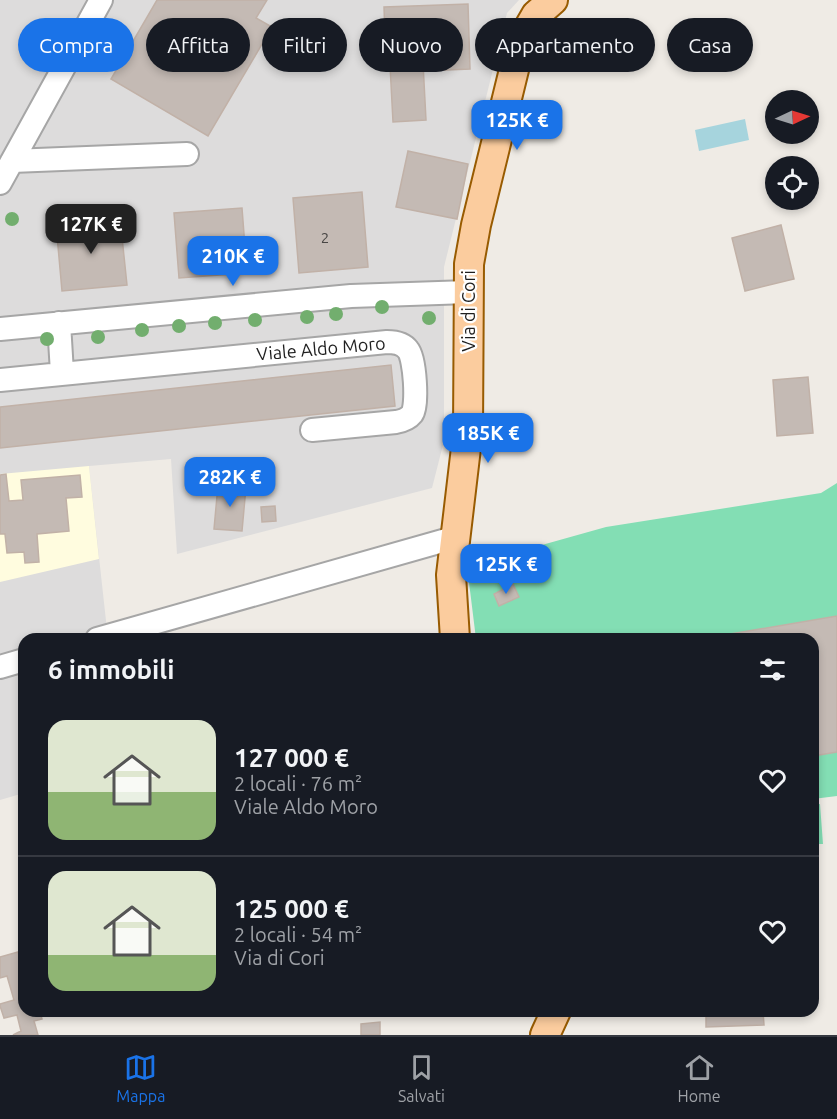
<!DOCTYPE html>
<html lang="it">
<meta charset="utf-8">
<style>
:root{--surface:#171b24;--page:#20242c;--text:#f1f3f6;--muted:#9ea1a6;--line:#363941;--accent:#1a73e8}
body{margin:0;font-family:Ubuntu,sans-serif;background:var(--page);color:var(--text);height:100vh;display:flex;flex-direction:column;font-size:22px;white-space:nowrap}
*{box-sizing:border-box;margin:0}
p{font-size:20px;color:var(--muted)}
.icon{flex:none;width:33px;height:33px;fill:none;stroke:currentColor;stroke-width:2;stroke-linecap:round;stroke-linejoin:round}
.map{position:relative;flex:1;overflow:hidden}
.sheet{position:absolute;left:18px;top:633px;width:801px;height:384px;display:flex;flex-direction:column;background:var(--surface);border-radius:18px;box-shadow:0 3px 9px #0003}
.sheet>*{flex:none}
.top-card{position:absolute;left:18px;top:18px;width:801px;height:54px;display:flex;gap:12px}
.needle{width:39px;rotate:86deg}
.controls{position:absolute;left:765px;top:90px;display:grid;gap:12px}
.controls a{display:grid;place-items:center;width:54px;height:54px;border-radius:50%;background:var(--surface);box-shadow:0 3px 9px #0003;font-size:30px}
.price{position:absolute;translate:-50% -51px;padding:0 14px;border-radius:12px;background:var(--accent);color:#fff;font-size:20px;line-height:39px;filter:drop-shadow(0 2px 3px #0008)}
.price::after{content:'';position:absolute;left:50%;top:36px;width:18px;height:14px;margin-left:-9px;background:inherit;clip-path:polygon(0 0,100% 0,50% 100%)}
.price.current{background:#222;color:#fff}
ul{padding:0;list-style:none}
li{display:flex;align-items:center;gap:18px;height:150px;padding:0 30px}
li+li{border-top:2px solid var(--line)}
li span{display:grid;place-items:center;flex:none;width:168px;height:120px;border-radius:18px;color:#555}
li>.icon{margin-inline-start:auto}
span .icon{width:72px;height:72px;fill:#fffc;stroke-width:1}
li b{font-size:26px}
h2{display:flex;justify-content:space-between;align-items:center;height:72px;padding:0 30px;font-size:26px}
.tag{padding:0 21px;border-radius:27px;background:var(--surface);box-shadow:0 3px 9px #0003;font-size:21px;line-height:54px}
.tag.current{background:var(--accent);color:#fff}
.tab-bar{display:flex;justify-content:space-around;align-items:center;height:84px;border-top:2px solid var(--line);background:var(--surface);font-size:16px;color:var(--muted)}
.tab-bar a{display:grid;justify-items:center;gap:3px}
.tab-bar .current{color:var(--accent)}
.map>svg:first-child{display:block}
.residential{fill:#dddcdc}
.education{fill:#fffcdf}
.pitch{fill:#83deb4}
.water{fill:#a6d4dd}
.building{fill:#c4bab4;stroke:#c1b1a7;stroke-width:1.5}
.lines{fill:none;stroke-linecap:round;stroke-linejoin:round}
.minor-casing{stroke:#a6a6a6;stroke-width:26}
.major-casing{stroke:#985b01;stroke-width:32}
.minor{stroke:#fff;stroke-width:22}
.major{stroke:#fbcc9e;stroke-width:28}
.tree{fill:#72ae6e}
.labels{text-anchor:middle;stroke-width:4.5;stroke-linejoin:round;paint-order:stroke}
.number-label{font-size:15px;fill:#484644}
.street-label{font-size:18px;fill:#1f1f1f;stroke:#fff}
</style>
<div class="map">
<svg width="837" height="1035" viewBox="0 0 837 1035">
<rect width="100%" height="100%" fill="#efebe5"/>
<path class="residential" d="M0 0H519L507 13 444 267V441L432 488 177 554 171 459 89 466 108 639H24V793L0 800Z"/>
<path class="education" d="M89 466 99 559 0 582V474Z"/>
<path class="pitch" d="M837 483V796L813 799V639H476L467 566 606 527 821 493Z
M820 804 823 844H813V805Z"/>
<path class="water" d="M745 119 749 140 699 151 695 130Z"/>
<path class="building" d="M157 0H267L256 18 272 27 208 136 111 79Z
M468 4 470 69 424 71 422 35 385 37 384 7Z
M423 63 426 120 393 122 390 65Z
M408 151 468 164 457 219 396 207Z
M362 192 368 267 299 273 293 198Z
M242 208 247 273 179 278 174 213Z
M120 218 127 285 62 291 56 224Z
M781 225 794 279 745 291 732 238Z
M391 365 395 406 0 448V407Z
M808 377 813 433 777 436 773 380Z
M6 474 9 501 23 500 21 480 80 475 82 497 66 498 69 531 37 534 39 562 25 563 24 552 7 553 5 534H0V475Z
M218 485 246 487 242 531 214 529Z
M275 506 276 521 262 522 261 507Z
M513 584 519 597 499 606 494 594Z
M837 616V752L813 756V639H701Z
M18 952 24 973V1011H44L40 1012 42 1019 34 1021 38 1035H13L21 1031 17 1015 4 1018 0 1006V1004L14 1000 7 976 0 978V957Z
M706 1011H763L764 1025 706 1027Z
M380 1022V1035H361V1024Z"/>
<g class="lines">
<g class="minor-casing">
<path id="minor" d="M12 161 187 154
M0 183 101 0
M59 323 62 373
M0 329 351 296 468 292
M0 380 387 342C395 342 403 343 408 350 415 358 418 406 412 414 408 419 402 421 396 422L312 430
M97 639 453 538
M0 667 24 660"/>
</g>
<g class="major-casing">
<path id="major" d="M455 639 451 575 468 431 469 264 476 225 521 41 536 15 553 0
M545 1035 556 1011"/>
</g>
<use href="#minor" class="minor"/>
<use href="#major" class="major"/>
</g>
<g class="tree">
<circle cx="12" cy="219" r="7"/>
<circle cx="382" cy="307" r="7"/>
<circle cx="336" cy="314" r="7"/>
<circle cx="307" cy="317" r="7"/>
<circle cx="429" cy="318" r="7"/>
<circle cx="255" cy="320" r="7"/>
<circle cx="215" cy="323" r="7"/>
<circle cx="179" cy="326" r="7"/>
<circle cx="142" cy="330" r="7"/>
<circle cx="98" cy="337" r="7"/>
<circle cx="47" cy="339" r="7"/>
</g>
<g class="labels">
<g class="number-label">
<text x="325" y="243">2</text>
</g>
<g class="street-label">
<text transform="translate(469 311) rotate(-90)" y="6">Via di Cori</text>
<text transform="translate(321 349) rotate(-5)" y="6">Viale Aldo Moro</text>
</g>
</g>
</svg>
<div class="controls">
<a><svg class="needle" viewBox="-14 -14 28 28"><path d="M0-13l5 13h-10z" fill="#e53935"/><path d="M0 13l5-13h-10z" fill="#9ea1a6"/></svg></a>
<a><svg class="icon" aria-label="locate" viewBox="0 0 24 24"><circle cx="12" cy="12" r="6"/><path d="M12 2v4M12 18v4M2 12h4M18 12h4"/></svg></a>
</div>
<b class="price" style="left:517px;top:151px">125K €</b>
<b class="price current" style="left:91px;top:255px">127K €</b>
<b class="price" style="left:233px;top:287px">210K €</b>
<b class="price" style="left:488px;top:464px">185K €</b>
<b class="price" style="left:230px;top:508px">282K €</b>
<b class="price" style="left:506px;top:595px">125K €</b>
<div class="top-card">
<a class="tag current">Compra</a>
<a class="tag">Affitta</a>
<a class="tag">Filtri</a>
<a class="tag">Nuovo</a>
<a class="tag">Appartamento</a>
<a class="tag">Casa</a>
</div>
<section class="sheet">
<h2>6 immobili<svg class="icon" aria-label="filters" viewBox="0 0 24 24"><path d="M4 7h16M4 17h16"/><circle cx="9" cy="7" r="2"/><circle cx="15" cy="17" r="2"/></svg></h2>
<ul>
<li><span style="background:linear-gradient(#dfe7d0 60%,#8fb573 0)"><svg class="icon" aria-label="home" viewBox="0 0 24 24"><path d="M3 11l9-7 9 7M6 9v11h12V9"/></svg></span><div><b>127 000 €</b><p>2 locali · 76 m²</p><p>Viale Aldo Moro</p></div><svg class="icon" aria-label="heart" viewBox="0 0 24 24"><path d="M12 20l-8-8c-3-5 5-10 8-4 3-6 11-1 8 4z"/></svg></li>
<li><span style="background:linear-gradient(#dfe7d0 70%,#8fb573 0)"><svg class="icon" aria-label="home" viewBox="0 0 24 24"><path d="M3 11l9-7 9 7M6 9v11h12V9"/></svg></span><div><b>125 000 €</b><p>2 locali · 54 m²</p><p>Via di Cori</p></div><svg class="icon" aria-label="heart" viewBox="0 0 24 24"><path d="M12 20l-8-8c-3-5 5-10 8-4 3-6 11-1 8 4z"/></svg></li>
</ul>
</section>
</div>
<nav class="tab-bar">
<a class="current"><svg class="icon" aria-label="map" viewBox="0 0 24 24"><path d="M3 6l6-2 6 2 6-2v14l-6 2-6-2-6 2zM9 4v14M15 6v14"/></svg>Mappa</a>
<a><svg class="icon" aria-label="saved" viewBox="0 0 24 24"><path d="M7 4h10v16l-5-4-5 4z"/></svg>Salvati</a>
<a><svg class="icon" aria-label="home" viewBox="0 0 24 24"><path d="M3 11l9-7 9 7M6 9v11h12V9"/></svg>Home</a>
</nav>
